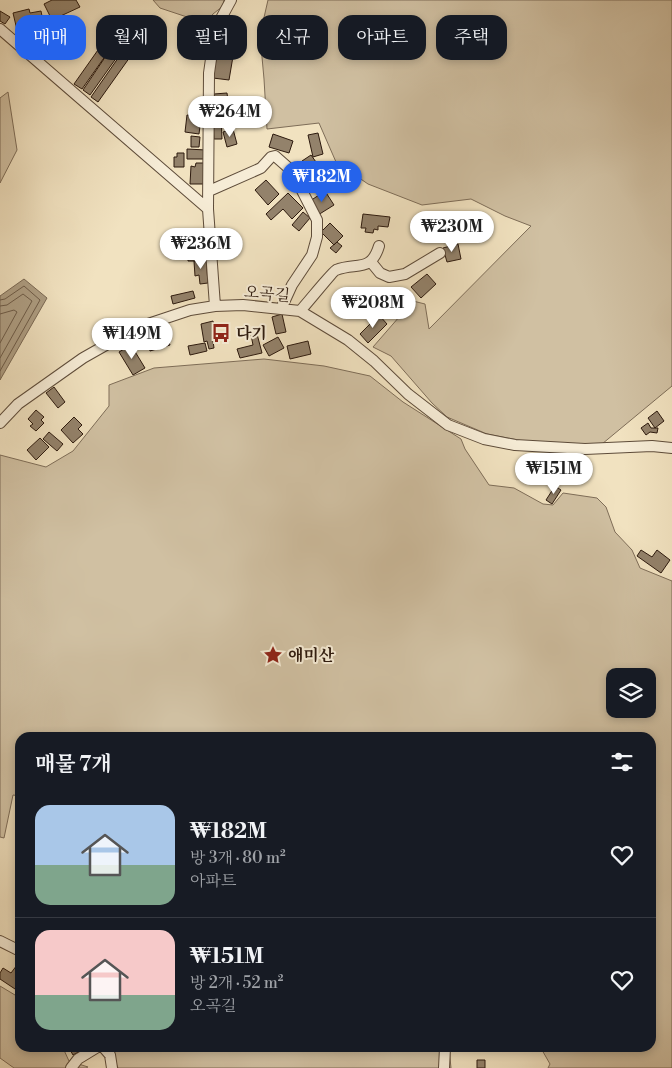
<!DOCTYPE html>
<html lang="ko">
<meta charset="utf-8">
<style>
:root{--surface:#171b24;--page:#20242c;--text:#f1f3f6;--muted:#9ea1a6;--line:#363941;--accent:#2563eb}
body{margin:0;font-family:"Libre Bodoni","Noto Serif KR",serif;background:var(--page);color:var(--text);height:100vh;display:flex;flex-direction:column;font-size:19px;white-space:nowrap}
*{box-sizing:border-box;margin:0}
p{font-size:16px;color:var(--muted)}
.icon{flex:none;width:28px;height:28px;fill:none;stroke:currentColor;stroke-width:2;stroke-linecap:round;stroke-linejoin:round}
.map{position:relative;flex:1;overflow:hidden}
.side{position:absolute;left:15px;top:732px;width:641px;height:320px;display:flex;flex-direction:column;background:var(--surface);border-radius:15px;box-shadow:0 2px 8px #0003}
.side>*{flex:none}
.banner{position:absolute;left:15px;top:15px;width:642px;height:45px;display:flex;gap:10px}
.fabs{position:absolute;left:606px;top:668px;display:grid;gap:10px}
.fabs a{display:grid;place-items:center;width:50px;height:50px;border-radius:10px;background:var(--surface);box-shadow:0 2px 8px #0003;font-size:25px}
.price{position:absolute;translate:-50% -42px;padding:0 11px;border-radius:18px;background:#fff;color:#222;font-size:16px;line-height:32px;filter:drop-shadow(0 1px 2px #0008)}
.price::after{content:'';position:absolute;left:50%;top:30px;width:15px;height:11px;margin-left:-8px;background:inherit;clip-path:polygon(0 0,100% 0,50% 100%)}
.price.on{background:var(--accent);color:#fff}
ul{padding:0;list-style:none}
li{display:flex;align-items:center;gap:15px;height:125px;padding:0 20px}
li+li{border-top:1px solid var(--line)}
li span{display:grid;place-items:center;flex:none;width:140px;height:100px;border-radius:15px;color:#555}
li>.icon{margin-inline-start:auto}
span .icon{width:60px;height:60px;fill:#fffc;stroke-width:1}
li b{font-size:21px}
h2{display:flex;justify-content:space-between;align-items:center;height:60px;padding:0 20px;font-size:21px}
.chip{padding:0 18px;border-radius:15px;background:var(--surface);box-shadow:0 2px 8px #0003;font-size:18px;line-height:45px}
.chip.on{background:var(--accent);color:#fff}
.map>svg:first-child{display:block}
.green{fill:#d0c0a2;stroke:#7e6d58;fill-rule:evenodd}
.water{fill:#ae9e83;stroke:#7a6954}
.lines{fill:none;stroke-linecap:round;stroke-linejoin:round}
.shore{stroke:#6e5c48;stroke-width:1}
.building{fill:#93826b;stroke:#2d1a0e}
.minor-casing{stroke:#5e4c3a;stroke-width:12}
.minor{stroke:#f6ecd6;stroke-width:10}
.labels{text-anchor:middle;stroke-width:4;stroke-linejoin:round;paint-order:stroke}
.street-label{font-size:16px;fill:#2d1a0e;stroke:#f6ecd6}
.poi-label{font-size:16px;font-weight:bold;fill:#2d1a0e;stroke:#f6ecd6;text-anchor:start}
</style>
<div class="map">
<svg width="672" height="1068" viewBox="0 0 672 1068">
<rect width="100%" height="100%" fill="#f1e2c0"/>
<filter id="stains"><feTurbulence type="fractalNoise" baseFrequency=".004" numOctaves="4"/><feColorMatrix values="0 0 0 0 .2 0 0 0 0 .09 0 0 0 0 .02 0 0 0 .5 -.17"/></filter>
<radialGradient id="worn" r=".72"><stop offset=".6" stop-color="#630" stop-opacity="0"/><stop offset="1" stop-color="#630" stop-opacity=".3"/></radialGradient>
<path class="green" d="M153 0H224L223 6 213 14 195 35 187 17 160 8Z
M268 0H672V386L602 444 561 445 523 441 487 434 447 417 432 403 391 356 373 347 413 301 425 304 429 329 531 226 505 216 471 199 422 205 368 184 336 162 319 123 267 129 264 79 260 35Z
M8 92 17 150 0 183V98Z
M264 359 324 366 370 376 403 402 461 439 465 449 489 485 514 488 543 504 553 505 563 493 597 498 606 507 615 532 632 550 640 568 672 581V1068H548L550 1064 542 1050 536 1048H651V738H20V796L13 795 4 838 0 837V455L46 467 73 451 109 406V385L154 368ZM615 676H648V709H615Z
M0 986 15 995H20V1048H63L69 1061 88 1067 86 1068H14L0 1058Z
M109 1048H449L451 1068H118Z"/>
<path class="water" d="M24 279 47 298 0 380V296Z"/>
<g class="lines">
<path class="shore" d="M0 300 5 299 24 286 40 300 0 371
M0 306 7 305 23 294 32 301 0 358
M0 314 14 310 17 312 0 343"/>
</g>
<path class="building" d="M52 0H76L80 7 52 20 44 4Z
M29 9 30 13 41 11 43 21 33 23 34 26 17 30 13 13Z
M0 11 10 17 5 24 0 21Z
M222 24 238 27 229 80 213 78Z
M105 40 113 45 82 89 74 84Z
M114 44 122 50 90 95 83 90Z
M123 51 130 57 98 102 91 97Z
M227 93 229 108 232 107V114L223 115 222 110 216 111 214 94Z
M187 115 204 117 203 127 200 126 199 134 185 132Z
M213 115H221L222 139H214Z
M233 129 237 144 227 147 223 132Z
M318 133 323 154 313 157 308 135Z
M273 134 293 141 289 153 269 147Z
M191 136 200 137 199 147H191Z
M187 149 206 150 205 159H187Z
M177 153H184V167H174V157H177Z
M311 155 316 162 307 169 302 161Z
M196 163H206L205 184H190L191 166 195 167Z
M266 180 279 194 268 205 255 190Z
M314 180 317 186 307 192 303 186Z
M325 191 334 205 318 215 310 201Z
M288 193 303 208 292 219 283 209 271 220 266 214Z
M303 212 310 218 299 231 292 225Z
M363 214 390 217 388 227 378 226V230L374 229 373 233 365 232 366 228H361Z
M466 216 479 226 472 234 460 223Z
M330 223 343 236 334 245 321 232Z
M337 242 342 246 336 253 330 248Z
M458 244 461 259 447 262 443 248Z
M188 253H202L203 259H197V261H188Z
M206 258 208 283 200 284 199 275 195 276 194 261H197V259Z
M427 274 436 284 421 298 411 287Z
M193 291 195 298 173 304 171 296Z
M399 294 409 299 402 311 400 310 397 314 390 310Z
M282 314 286 332 276 334 272 317Z
M379 315 387 324 368 343 360 334Z
M213 321 216 340 213 341 214 348 209 349 207 341 204 342 201 324Z
M151 333 153 337 166 333 170 345 150 351 145 335Z
M257 334 262 353 240 358 237 349 253 345 251 335Z
M278 337 284 348 269 356 263 345Z
M308 341 311 354 290 359 287 346Z
M205 343 207 351 190 355 188 346Z
M131 345 145 368 133 375 119 352Z
M54 387 65 402 58 408 46 393Z
M36 410 44 417 41 420 44 423 36 431 30 426 33 424 28 419Z
M657 411 664 421 655 428 648 418Z
M74 417 82 425 78 429 83 434 73 443 61 430Z
M648 423 651 428H658L657 433 650 432 646 435 641 428Z
M49 432 63 444 57 451 43 439Z
M40 438 49 447 36 460 27 450Z
M555 486 561 490 552 504 546 500Z
M641 550 652 557 657 550 670 560 661 573 637 556Z
M17 965 20 967V983L15 989 0 979V973L3 968 11 973Z
M69 1048H83L84 1049 73 1055Z
M477 1060H485V1068H477Z"/>
<g class="lines">
<g class="minor-casing">
<path id="minor" d="M0 29 208 209
M209 191 261 168 271 157 275 156 292 171 317 220V237L312 255 292 285 281 309
M371 262 380 273 389 277 405 274 440 253
M215 306 208 209 209 73 213 45 218 24 231 0
M300 311C305 306 333 271 336 270 356 262 371 273 379 246
M0 423 18 404 83 358 136 328 190 310 215 306 243 305 300 311 348 340 374 361 408 394 448 425 484 439 515 445 585 449 652 446 672 448
M0 941 20 951
M104 1048 110 1055 112 1068
M71 1068 78 1059 96 1048
M444 1068 445 1048"/>
</g>
<use href="#minor" class="minor"/>
</g>
<defs>
<g id="bus-bare" transform="scale(1.5)"><path d="M-5-6H5V4H4V6H2V4H-2V6H-4V4H-5ZM-3.5-4V0h7V-4ZM-3.5 1.2v1.5H-2V1.2ZM2 1.2v1.5H3.5V1.2Z" fill="#8f2418" stroke="#f6ecd6" stroke-width="2.5" paint-order="stroke"/></g>
<g id="sight-bare" transform="scale(1.5)"><path d="M0-6L1.8-2.2L6-1.7L2.9 1.2L3.7 5.4L0 3.3L-3.7 5.4L-2.9 1.2L-6-1.7L-1.8-2.2Z" fill="#8f2418" stroke="#f6ecd6" stroke-width="2.5" paint-order="stroke"/></g>
</defs>
<g fill-rule="evenodd">
<use href="#bus-bare" x="221" y="333"/>
<use href="#sight-bare" x="273" y="655"/>
</g>
<g class="labels">
<g class="street-label">
<text transform="translate(267 293) rotate(5)" y="6">오곡길</text>
</g>
<g class="poi-label">
<text x="236" y="339">다기</text>
<text x="288" y="661">애미산</text>
</g>
</g>
<rect width="100%" height="100%" filter="url(#stains)"/>
<rect width="100%" height="100%" fill="url(#worn)"/>
</svg>
<div class="fabs">
<a><svg class="icon" aria-label="layers" viewBox="0 0 24 24"><path d="M12 4l9 5-9 5-9-5zM3 14l9 5 9-5"/></svg></a>
</div>
<b class="price" style="left:230px;top:138px">₩264M</b>
<b class="price on" style="left:322px;top:203px">₩182M</b>
<b class="price" style="left:452px;top:253px">₩230M</b>
<b class="price" style="left:201px;top:270px">₩236M</b>
<b class="price" style="left:373px;top:329px">₩208M</b>
<b class="price" style="left:132px;top:360px">₩149M</b>
<b class="price" style="left:554px;top:495px">₩151M</b>
<div class="banner">
<a class="chip on">매매</a>
<a class="chip">월세</a>
<a class="chip">필터</a>
<a class="chip">신규</a>
<a class="chip">아파트</a>
<a class="chip">주택</a>
</div>
<section class="side">
<h2>매물 7개<svg class="icon" aria-label="filters" viewBox="0 0 24 24"><path d="M4 7h16M4 17h16"/><circle cx="9" cy="7" r="2"/><circle cx="15" cy="17" r="2"/></svg></h2>
<ul>
<li><span style="background:linear-gradient(#a9c7e8 60%,#7fa58c 0)"><svg class="icon" aria-label="home" viewBox="0 0 24 24"><path d="M3 11l9-7 9 7M6 9v11h12V9"/></svg></span><div><b>₩182M</b><p>방 3개 · 80 m²</p><p>아파트</p></div><svg class="icon" aria-label="heart" viewBox="0 0 24 24"><path d="M12 20l-8-8c-3-5 5-10 8-4 3-6 11-1 8 4z"/></svg></li>
<li><span style="background:linear-gradient(#f6c9c9 65%,#7fa58c 0)"><svg class="icon" aria-label="home" viewBox="0 0 24 24"><path d="M3 11l9-7 9 7M6 9v11h12V9"/></svg></span><div><b>₩151M</b><p>방 2개 · 52 m²</p><p>오곡길</p></div><svg class="icon" aria-label="heart" viewBox="0 0 24 24"><path d="M12 20l-8-8c-3-5 5-10 8-4 3-6 11-1 8 4z"/></svg></li>
</ul>
</section>
</div>
